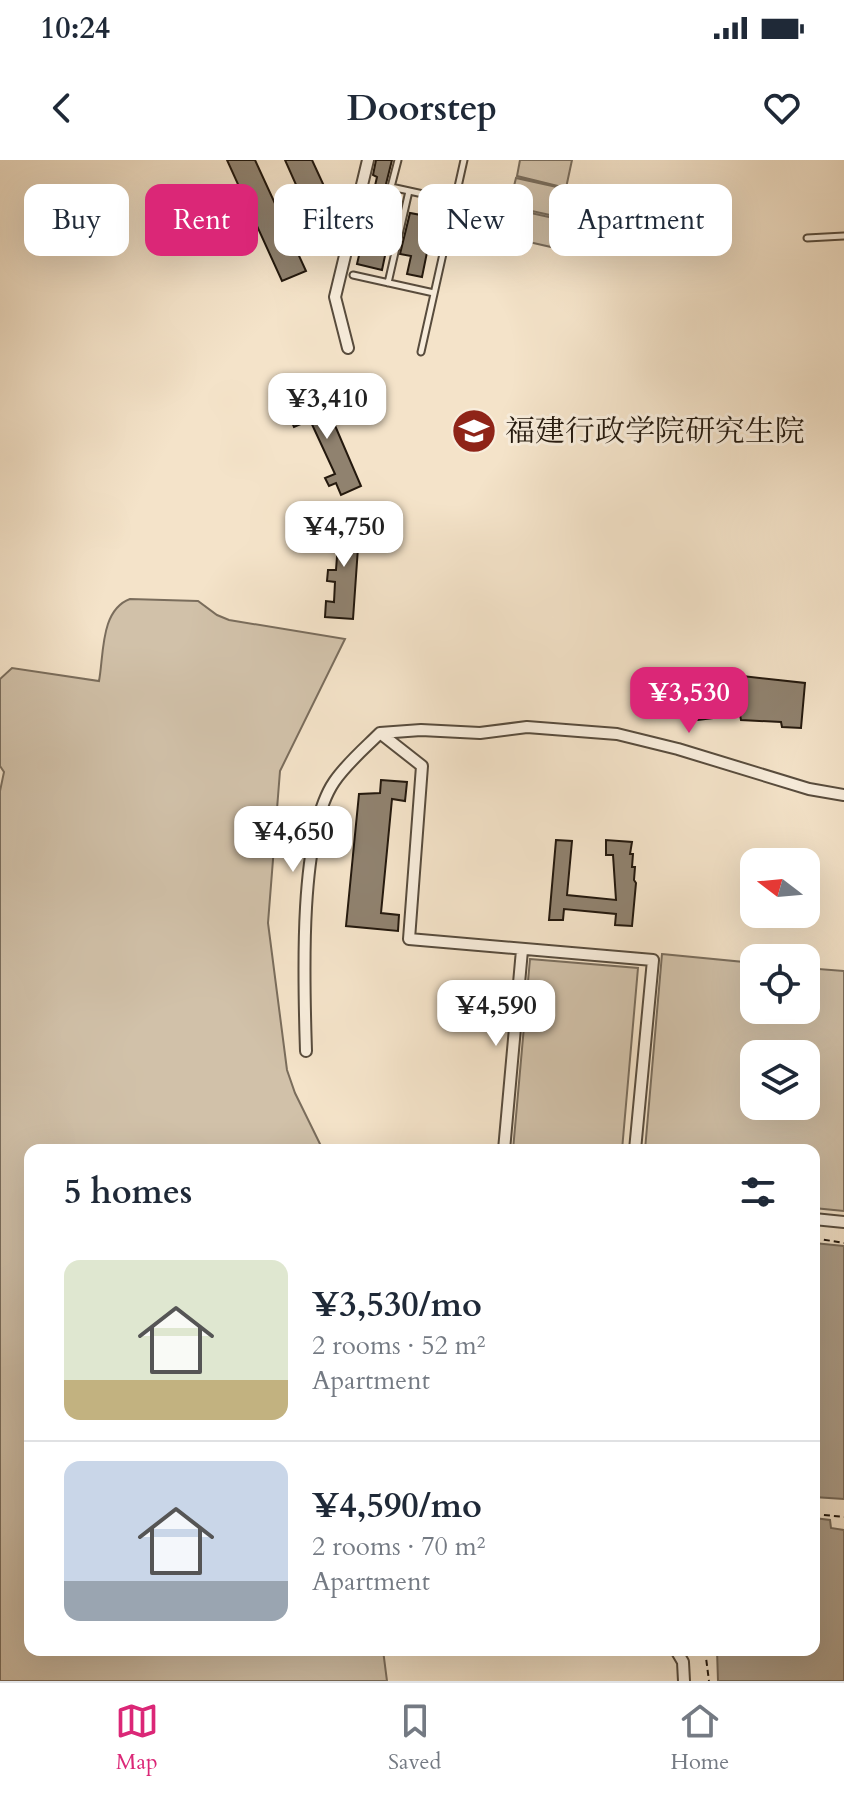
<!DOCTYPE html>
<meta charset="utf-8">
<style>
:root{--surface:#fff;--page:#f2f2f3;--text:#1f2937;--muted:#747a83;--line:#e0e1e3;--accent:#db2777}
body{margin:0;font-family:Cardo,"Noto Serif SC",serif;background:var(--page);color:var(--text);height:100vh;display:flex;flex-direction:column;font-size:30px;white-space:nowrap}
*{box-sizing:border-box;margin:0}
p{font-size:26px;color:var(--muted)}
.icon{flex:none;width:44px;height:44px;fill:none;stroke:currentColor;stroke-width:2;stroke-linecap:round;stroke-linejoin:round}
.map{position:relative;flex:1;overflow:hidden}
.side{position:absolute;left:24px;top:984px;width:796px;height:512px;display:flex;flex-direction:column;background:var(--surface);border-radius:16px;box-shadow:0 8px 32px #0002}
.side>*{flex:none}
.guide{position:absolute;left:24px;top:24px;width:796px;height:72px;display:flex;gap:16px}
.needle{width:52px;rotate:286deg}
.tools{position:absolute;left:740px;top:688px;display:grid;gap:16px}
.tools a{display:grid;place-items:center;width:80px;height:80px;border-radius:16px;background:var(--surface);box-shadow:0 8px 32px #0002;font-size:40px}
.price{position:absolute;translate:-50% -68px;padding:0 18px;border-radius:16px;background:#fff;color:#222;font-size:26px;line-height:52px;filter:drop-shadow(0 2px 4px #0008)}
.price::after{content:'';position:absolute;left:50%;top:48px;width:24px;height:18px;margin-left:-12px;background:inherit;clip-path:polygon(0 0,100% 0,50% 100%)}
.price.current{background:var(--accent);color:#fff}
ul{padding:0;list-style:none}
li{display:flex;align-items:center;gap:24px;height:200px;padding:0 40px}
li+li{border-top:2px solid var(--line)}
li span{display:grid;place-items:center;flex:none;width:224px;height:160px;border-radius:16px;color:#555}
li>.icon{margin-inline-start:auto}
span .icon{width:96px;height:96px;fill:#fffc;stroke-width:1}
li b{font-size:34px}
h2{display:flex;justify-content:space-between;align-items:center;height:96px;padding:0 40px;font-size:34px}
.tag{padding:0 28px;border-radius:16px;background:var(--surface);box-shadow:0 8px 32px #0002;font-size:28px;line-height:72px}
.tag.current{background:var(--accent);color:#fff}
.status{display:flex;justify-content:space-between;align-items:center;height:56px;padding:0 40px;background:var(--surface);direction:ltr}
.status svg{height:22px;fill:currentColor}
header{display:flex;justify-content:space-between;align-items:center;height:104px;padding:0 40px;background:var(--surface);font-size:36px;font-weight:700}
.tabs{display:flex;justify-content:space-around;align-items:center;height:112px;border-top:2px solid var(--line);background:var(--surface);font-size:22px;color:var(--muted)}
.tabs a{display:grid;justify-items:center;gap:4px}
.tabs .current{color:var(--accent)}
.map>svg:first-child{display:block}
.green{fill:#d1c1a9;stroke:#7a6d5c;stroke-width:2;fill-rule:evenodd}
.water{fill:#ad9e89;stroke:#766958;stroke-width:2}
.building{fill:#90826f;stroke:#24190e;stroke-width:2}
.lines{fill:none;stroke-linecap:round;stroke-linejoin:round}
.lane-casing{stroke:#584c3d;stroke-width:9}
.street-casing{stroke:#584c3d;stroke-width:14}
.path{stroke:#24190e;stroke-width:2;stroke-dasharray:6 4;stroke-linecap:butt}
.lane{stroke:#f8eddc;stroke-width:5}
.street{stroke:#f8eddc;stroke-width:10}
.labels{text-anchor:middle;stroke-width:6;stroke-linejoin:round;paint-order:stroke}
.poi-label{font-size:30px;fill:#24190e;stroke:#f8eddc;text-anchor:start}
</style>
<div class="status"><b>10:24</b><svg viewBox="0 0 49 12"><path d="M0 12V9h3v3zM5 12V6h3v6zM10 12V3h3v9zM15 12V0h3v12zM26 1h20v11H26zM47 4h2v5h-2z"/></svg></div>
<header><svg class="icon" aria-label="back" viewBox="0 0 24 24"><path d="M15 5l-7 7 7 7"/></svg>Doorstep<svg class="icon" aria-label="heart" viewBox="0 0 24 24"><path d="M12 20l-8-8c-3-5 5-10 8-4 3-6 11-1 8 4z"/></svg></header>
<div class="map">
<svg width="844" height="1521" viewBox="0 0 844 1521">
<rect width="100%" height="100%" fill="#f4e3c9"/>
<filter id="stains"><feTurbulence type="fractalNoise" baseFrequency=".0025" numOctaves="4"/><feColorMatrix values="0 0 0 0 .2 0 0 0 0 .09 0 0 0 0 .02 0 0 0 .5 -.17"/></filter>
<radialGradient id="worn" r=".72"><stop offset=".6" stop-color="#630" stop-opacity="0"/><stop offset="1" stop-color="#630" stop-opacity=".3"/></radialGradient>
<path class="green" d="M520 0H572L566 28 517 16Z
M516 18 566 29 559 57 509 46Z
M508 48 558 59 551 87 502 76Z
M130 439 198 441 217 455 229 460 345 479 280 611 268 763 287 910 295 933 323 990H30V1490H383L387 1521H0V631L4 612 0 606V519L12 508 99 521C104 495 100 450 130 439Z
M662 794 754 803V850H806V808L844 811V1051L814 1048V990H645ZM806 894V946H754V894Z
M530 799 638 808 622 990H513Z"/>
<path class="water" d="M814 1083 844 1086V1339L814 1337Z
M814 1358 830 1360 831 1368 844 1370V1521H718L717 1490H814Z"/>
<path class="building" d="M227 0H255L306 111 282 121Z
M285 0H312L324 26 301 36Z
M376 0H392L384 32 399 36 396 50H399L390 91H386L382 110 357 104 377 17 373 15Z
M424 40 437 43 422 117 407 114 411 96 400 94 410 53 421 55Z
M321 233 361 326 341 335 336 323 329 326 325 318 335 314 310 260 294 267 286 249Z
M339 358 360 359 353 459 325 457 326 441 334 442 335 422 327 421 328 410H336L338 383H330L331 370 338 371Z
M716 513 805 523 801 568 782 567 781 562 741 560 737 539 713 558 698 560 691 554 694 543 714 524Z
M381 620 407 622 405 641 392 639 381 753 399 755 398 771 346 766 359 634 380 633Z
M556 680 572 681 567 735 616 740 613 695H606V680L632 682 630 694H633L632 707H635L634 720 636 723 632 766 615 765 616 754 564 749 563 760H549Z"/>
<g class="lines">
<g class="lane-casing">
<path id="lane" d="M398 0 391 27 455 41
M807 78 844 76
M353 115 434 133
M388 123 409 31
M421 192 464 0"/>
</g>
<g class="street-casing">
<path id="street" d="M348 188 335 137 368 0
M306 891C304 826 298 675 334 622 346 604 365 588 380 573
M504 990 522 790
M635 990 653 800 409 779 422 606 380 573 421 570 480 573 527 567 617 574 678 589 809 629 844 635
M814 1059 844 1062
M676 1490 683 1502 684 1521"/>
</g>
<path class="path" d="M814 1078 844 1083
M814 1354 844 1357
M705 1490 709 1521"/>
<use href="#lane" class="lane"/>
<use href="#street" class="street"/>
</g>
<defs>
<g id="university-disc" transform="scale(2.3)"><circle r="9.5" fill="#8f2418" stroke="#f8eddc"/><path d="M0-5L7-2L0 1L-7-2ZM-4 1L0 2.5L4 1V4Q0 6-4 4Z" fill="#fff"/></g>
</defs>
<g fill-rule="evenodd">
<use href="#university-disc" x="474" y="271"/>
</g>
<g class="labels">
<g class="poi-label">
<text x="505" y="281">福建行政学院研究生院</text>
</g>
</g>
<rect width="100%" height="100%" filter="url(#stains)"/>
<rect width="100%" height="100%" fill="url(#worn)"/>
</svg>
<div class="tools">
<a><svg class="needle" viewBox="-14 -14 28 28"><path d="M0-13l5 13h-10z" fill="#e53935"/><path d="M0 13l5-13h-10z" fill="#747a83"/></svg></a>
<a><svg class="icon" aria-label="locate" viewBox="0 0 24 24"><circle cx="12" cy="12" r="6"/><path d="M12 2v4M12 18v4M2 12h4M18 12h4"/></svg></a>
<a><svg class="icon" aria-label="layers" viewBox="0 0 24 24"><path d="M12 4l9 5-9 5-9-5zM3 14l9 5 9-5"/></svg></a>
</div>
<b class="price" style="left:327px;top:281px">¥3,410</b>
<b class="price" style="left:344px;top:409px">¥4,750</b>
<b class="price current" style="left:689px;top:575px">¥3,530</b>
<b class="price" style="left:293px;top:714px">¥4,650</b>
<b class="price" style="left:496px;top:888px">¥4,590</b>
<div class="guide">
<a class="tag">Buy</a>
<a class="tag current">Rent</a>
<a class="tag">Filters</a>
<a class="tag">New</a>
<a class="tag">Apartment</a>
</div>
<section class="side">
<h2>5 homes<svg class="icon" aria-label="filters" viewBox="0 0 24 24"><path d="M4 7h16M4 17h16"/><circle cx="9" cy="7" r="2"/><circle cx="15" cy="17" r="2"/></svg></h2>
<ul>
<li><span style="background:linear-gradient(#dfe7d0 75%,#c2b280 0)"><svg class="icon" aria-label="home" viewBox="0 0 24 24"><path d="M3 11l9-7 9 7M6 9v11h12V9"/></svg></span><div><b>¥3,530/mo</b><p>2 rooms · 52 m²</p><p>Apartment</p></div></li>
<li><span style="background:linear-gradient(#c9d6e8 75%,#9aa5b1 0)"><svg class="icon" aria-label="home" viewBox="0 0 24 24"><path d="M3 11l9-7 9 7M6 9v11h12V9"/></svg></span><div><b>¥4,590/mo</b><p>2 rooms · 70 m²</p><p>Apartment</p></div></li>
</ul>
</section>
</div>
<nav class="tabs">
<a class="current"><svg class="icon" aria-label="map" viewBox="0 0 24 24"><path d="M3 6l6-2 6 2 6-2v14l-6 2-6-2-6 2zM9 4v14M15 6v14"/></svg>Map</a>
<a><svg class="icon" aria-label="saved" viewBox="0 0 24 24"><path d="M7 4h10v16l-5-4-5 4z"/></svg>Saved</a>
<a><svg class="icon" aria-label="home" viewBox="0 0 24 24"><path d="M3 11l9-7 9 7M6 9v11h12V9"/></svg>Home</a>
</nav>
